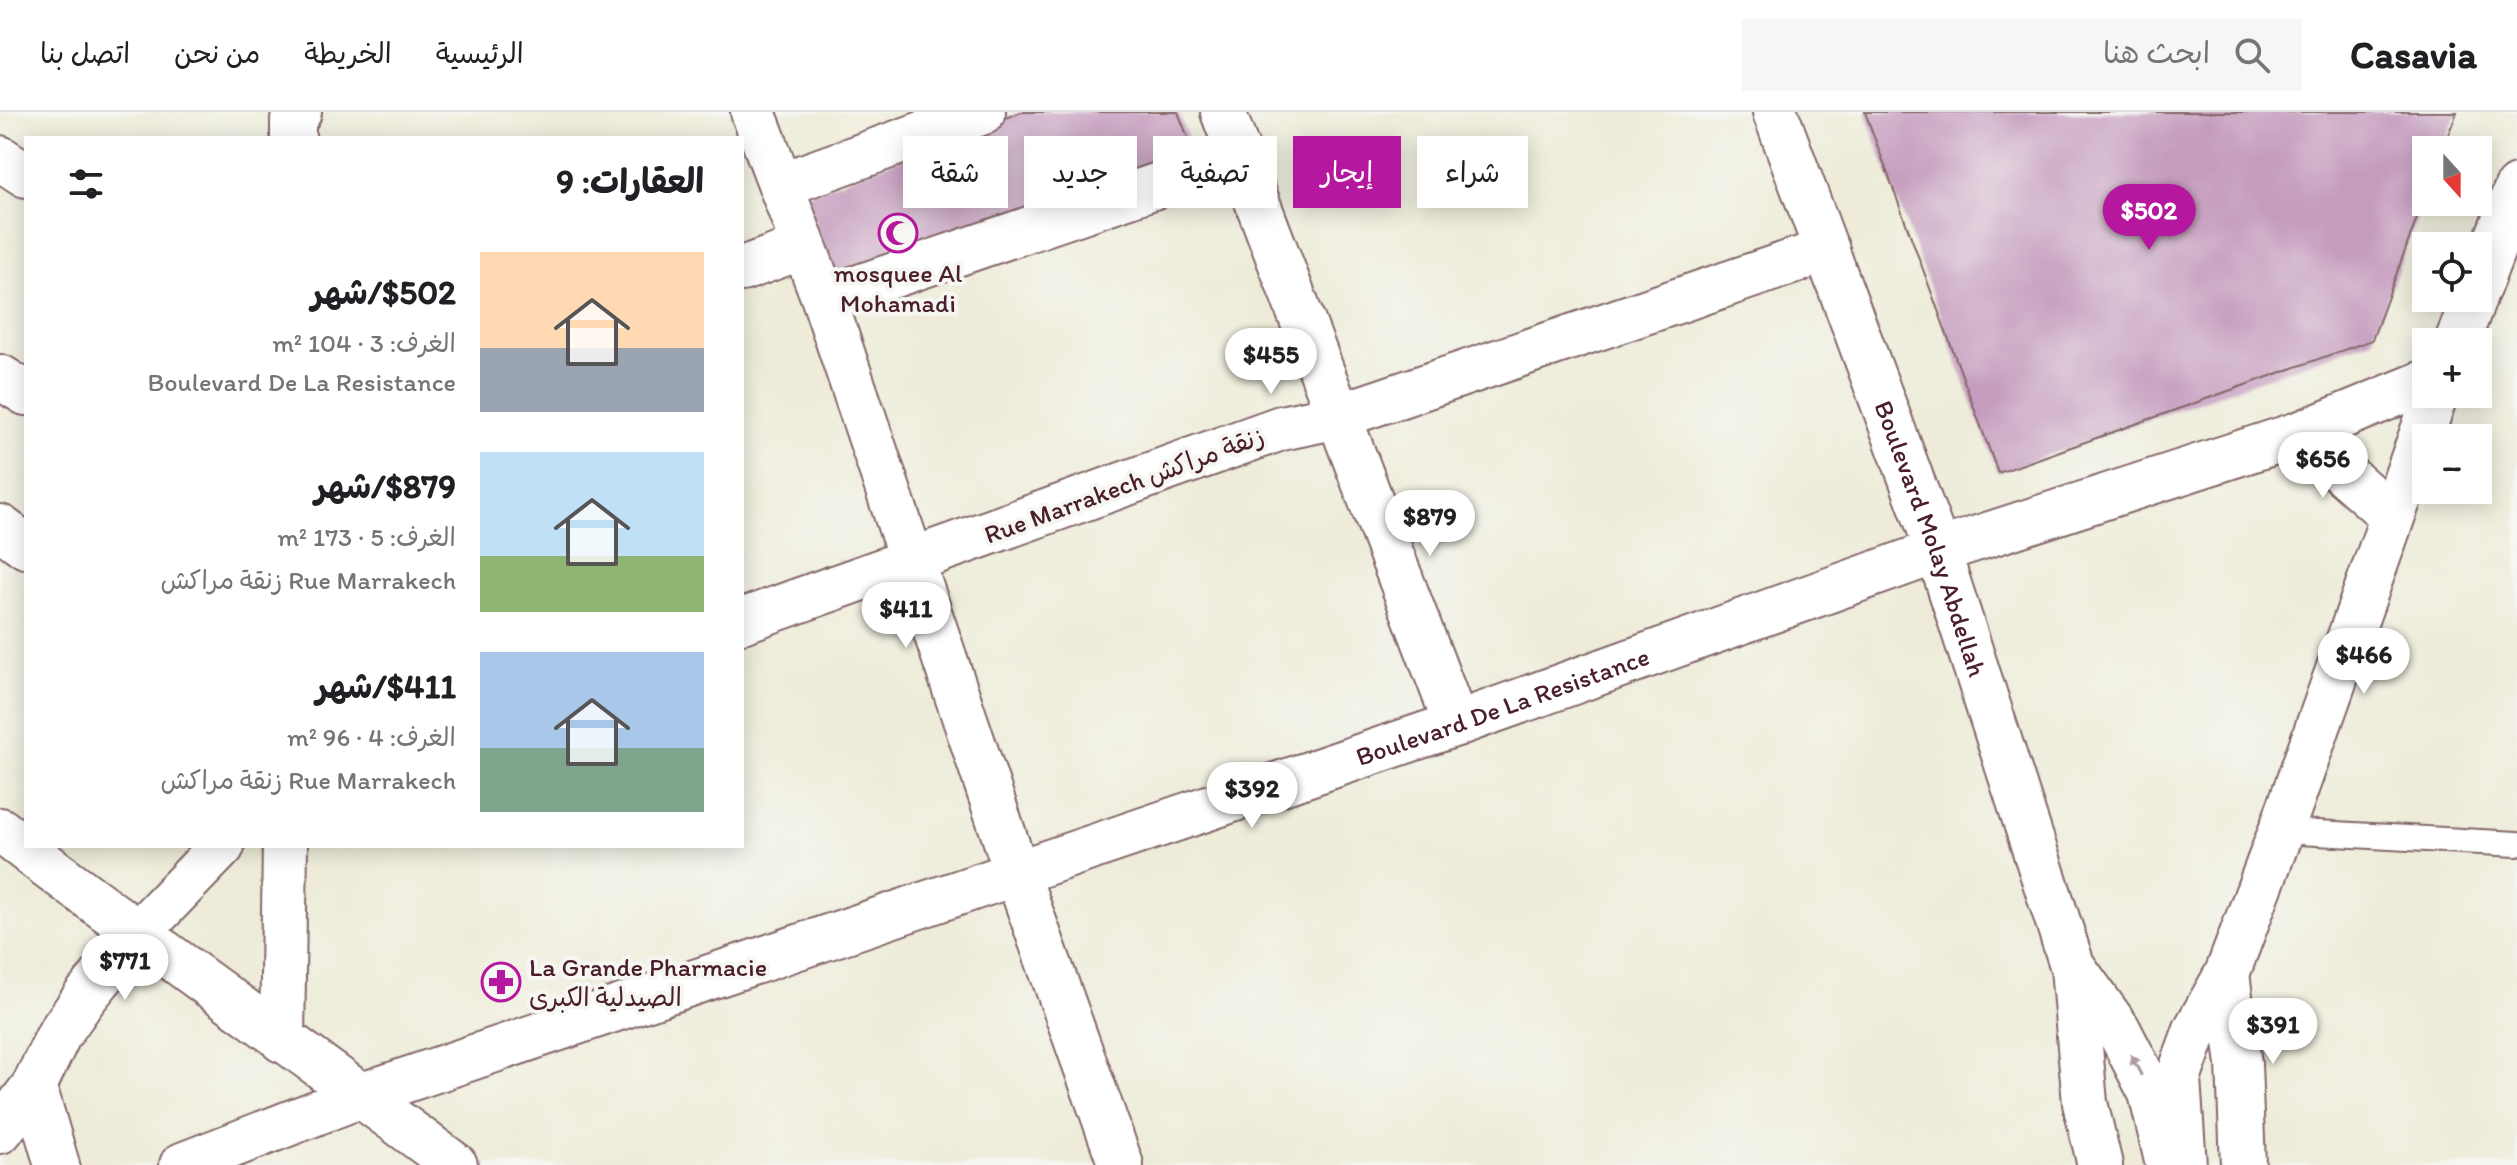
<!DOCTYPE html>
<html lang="ar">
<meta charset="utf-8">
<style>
:root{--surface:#fff;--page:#f6f6f6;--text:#202124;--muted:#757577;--line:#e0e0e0;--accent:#b5179e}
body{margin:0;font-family:Itim,"Playpen Sans Arabic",sans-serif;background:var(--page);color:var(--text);direction:rtl;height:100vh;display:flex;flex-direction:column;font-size:30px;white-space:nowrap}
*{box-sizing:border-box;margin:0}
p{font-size:26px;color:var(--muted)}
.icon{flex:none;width:44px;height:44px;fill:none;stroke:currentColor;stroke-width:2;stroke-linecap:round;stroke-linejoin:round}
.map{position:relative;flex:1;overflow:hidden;direction:ltr}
.drawer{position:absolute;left:24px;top:24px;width:720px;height:712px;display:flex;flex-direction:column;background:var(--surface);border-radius:0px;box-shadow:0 4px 20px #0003;direction:rtl}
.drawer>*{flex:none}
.guide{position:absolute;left:768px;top:24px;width:760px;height:72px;direction:rtl;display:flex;gap:16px}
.needle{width:52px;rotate:159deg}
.fabs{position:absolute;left:2412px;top:24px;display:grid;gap:16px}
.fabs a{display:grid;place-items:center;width:80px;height:80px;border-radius:0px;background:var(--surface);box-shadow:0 4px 20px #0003;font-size:40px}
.price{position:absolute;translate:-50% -68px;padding:0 18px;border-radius:28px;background:#fff;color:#222;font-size:26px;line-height:52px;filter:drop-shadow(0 2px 4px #0008)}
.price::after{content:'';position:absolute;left:50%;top:48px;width:24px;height:18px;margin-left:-12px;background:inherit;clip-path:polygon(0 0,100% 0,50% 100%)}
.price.selected{background:var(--accent);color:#fff}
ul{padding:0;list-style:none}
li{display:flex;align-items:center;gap:24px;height:200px;padding:0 40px}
li span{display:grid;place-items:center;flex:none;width:224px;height:160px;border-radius:0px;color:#555}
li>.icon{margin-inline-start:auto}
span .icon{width:96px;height:96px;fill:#fffc;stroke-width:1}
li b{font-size:34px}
h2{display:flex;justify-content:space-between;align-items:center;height:96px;padding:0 40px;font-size:34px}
.tag{padding:0 28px;border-radius:0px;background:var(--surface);box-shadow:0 4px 20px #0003;font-size:28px;line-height:72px}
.tag.selected{background:var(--accent);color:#fff}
header{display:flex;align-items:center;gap:48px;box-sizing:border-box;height:112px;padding:0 40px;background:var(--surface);border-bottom:2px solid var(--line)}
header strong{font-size:38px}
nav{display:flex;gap:44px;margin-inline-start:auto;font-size:28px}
.search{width:560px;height:72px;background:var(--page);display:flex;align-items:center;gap:20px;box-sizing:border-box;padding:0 28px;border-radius:0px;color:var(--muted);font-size:30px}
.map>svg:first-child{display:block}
.building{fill:#c59bbe}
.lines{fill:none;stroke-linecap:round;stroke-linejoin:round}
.service-casing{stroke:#836768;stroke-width:28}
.minor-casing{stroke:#836768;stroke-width:48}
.primary-casing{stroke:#836768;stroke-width:48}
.service{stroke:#fff;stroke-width:24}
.minor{stroke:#fff;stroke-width:44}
.primary{stroke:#fff;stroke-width:44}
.oneway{fill:#ae9aa0}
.labels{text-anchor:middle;stroke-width:8;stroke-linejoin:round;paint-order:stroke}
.poi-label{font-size:26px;fill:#4a1f2b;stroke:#f6f6f2}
.street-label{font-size:26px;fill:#4a1f2b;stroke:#f6f6f2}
</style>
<header>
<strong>Casavia</strong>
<div class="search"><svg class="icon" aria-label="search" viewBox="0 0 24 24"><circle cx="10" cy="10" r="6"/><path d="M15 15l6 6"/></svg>ابحث هنا</div>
<nav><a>الرئيسية</a><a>الخريطة</a><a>من نحن</a><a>اتصل بنا</a></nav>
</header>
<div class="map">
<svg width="2517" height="1053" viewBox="0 0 2517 1053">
<rect width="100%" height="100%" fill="#f6f6f2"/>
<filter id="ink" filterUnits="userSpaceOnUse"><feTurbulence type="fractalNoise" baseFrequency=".0125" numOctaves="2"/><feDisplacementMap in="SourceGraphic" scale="16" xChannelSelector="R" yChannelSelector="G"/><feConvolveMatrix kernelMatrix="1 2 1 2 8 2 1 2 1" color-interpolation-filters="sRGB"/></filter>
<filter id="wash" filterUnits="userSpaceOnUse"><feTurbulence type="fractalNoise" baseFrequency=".006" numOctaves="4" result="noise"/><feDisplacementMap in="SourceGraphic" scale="32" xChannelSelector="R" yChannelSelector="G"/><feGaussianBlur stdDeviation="1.8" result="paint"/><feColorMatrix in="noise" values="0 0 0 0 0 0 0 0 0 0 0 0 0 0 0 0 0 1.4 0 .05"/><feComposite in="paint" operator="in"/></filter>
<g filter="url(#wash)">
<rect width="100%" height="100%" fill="#eeecd9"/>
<g id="blocks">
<path class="building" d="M1021 0H1178L1193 39 838 175 806 83Z
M1865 0H2457L2442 38H2426V82L2372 228 1998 361Z"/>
</g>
</g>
<g filter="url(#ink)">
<use href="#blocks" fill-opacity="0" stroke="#836768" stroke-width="2"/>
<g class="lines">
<g class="service-casing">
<path id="service" d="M2281 719 2517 732"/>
</g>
<g class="minor-casing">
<g id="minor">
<path d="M753 0 824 187 1017 762 1121 1053"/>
<path d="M1223 0 1456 612"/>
<path d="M293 26V8L299 0"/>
<path d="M0 46 26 63"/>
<path d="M781 73 983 0"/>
<path d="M742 157 802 135"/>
<path d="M2478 176 2517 75"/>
<path d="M824 187 1241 45"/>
<path d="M2457 230 2474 186"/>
<path d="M0 265 26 281"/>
<path d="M2299 322 2392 404"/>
<path d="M0 415 26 434"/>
<path d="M742 509 1281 316 1339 304 1827 138"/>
<path d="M0 718C150 833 304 940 455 1053"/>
<path d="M2227 862 2239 952 2243 1053"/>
<path d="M282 928 285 734"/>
<path d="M34 974 57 1053"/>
<path d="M0 1019 34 974 59 922 85 885 136 823 222 734"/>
<path id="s1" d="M182 1053 362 983 1456 612 1938 439 2299 322 2426 270"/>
<path d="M2184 1053 2178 967 2196 917 2227 862 2281 719 2436 282"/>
</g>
</g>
<g class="primary-casing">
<g id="primary">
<path id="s2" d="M1775 0 1938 439 2073 856 2085 991 2100 1053"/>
<path d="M2074 856 2118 917 2151 981 2168 1053"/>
</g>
</g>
<use href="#service" class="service"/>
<use href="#minor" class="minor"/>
<use href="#primary" class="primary"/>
</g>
<defs><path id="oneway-solid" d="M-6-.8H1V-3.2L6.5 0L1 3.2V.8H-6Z" transform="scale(2)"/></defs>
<use class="oneway" href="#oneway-solid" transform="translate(2136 953) rotate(-117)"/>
</g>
<defs>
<g id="mosque-ring" transform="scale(2)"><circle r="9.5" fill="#f6f6f2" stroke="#b5179e" stroke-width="1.5"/><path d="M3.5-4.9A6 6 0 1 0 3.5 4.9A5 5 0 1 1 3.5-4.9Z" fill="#b5179e"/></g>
<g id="pharmacy-ring" transform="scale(2)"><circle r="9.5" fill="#f6f6f2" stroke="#b5179e" stroke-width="1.5"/><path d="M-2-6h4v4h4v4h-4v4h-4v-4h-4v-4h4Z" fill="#b5179e"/></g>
</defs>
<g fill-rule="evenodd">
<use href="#mosque-ring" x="898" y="121"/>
<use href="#pharmacy-ring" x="501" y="870"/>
</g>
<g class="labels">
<g class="poi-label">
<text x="898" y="170">mosquee Al<tspan x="898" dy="30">Mohamadi</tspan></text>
<text x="529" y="864" text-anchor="start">La Grande Pharmacie<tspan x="529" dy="30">الصيدلية الكبرى</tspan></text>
</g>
<g class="street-label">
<text transform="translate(1124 373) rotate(-20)" y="9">Rue Marrakech زنقة مراكش</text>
<text dy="9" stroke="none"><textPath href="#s2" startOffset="454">Boulevard Molay Abdellah</textPath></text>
<text dy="9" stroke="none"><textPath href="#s1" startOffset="1398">Boulevard De La Resistance</textPath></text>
</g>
</g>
</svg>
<div class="fabs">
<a><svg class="needle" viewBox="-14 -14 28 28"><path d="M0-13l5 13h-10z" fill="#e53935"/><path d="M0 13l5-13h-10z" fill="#757577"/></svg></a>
<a><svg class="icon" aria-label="locate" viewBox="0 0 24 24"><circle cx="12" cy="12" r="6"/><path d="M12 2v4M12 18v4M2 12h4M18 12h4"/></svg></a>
<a>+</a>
<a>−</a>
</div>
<b class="price selected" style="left:2149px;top:140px">$502</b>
<b class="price" style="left:1271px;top:284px">$455</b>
<b class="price" style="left:2323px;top:388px">$656</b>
<b class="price" style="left:1430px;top:446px">$879</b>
<b class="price" style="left:906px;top:538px">$411</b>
<b class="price" style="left:2364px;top:584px">$466</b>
<b class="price" style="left:1252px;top:718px">$392</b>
<b class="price" style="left:125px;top:890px">$771</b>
<b class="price" style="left:2273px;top:954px">$391</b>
<div class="guide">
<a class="tag">شراء</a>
<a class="tag selected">إيجار</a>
<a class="tag">تصفية</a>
<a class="tag">جديد</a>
<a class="tag">شقة</a>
</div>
<section class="drawer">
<h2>العقارات: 9<svg class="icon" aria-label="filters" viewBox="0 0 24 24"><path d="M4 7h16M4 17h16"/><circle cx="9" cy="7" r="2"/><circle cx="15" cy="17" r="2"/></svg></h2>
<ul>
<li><span style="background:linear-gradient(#ffd9b3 60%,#9aa5b1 0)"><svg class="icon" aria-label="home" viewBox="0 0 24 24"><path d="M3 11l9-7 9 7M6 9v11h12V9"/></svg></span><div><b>$502/شهر</b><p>الغرف: 3 · 104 m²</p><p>Boulevard De La Resistance</p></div></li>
<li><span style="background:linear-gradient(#bfe0f5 65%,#8fb573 0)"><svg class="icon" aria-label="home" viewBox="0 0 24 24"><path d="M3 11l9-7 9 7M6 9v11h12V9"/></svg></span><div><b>$879/شهر</b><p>الغرف: 5 · 173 m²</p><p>Rue Marrakech زنقة مراكش</p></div></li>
<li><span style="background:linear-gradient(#a9c7e8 60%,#7fa58c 0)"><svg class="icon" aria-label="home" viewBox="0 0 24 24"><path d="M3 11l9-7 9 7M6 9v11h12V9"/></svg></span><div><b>$411/شهر</b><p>الغرف: 4 · 96 m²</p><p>Rue Marrakech زنقة مراكش</p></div></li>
</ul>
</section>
</div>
